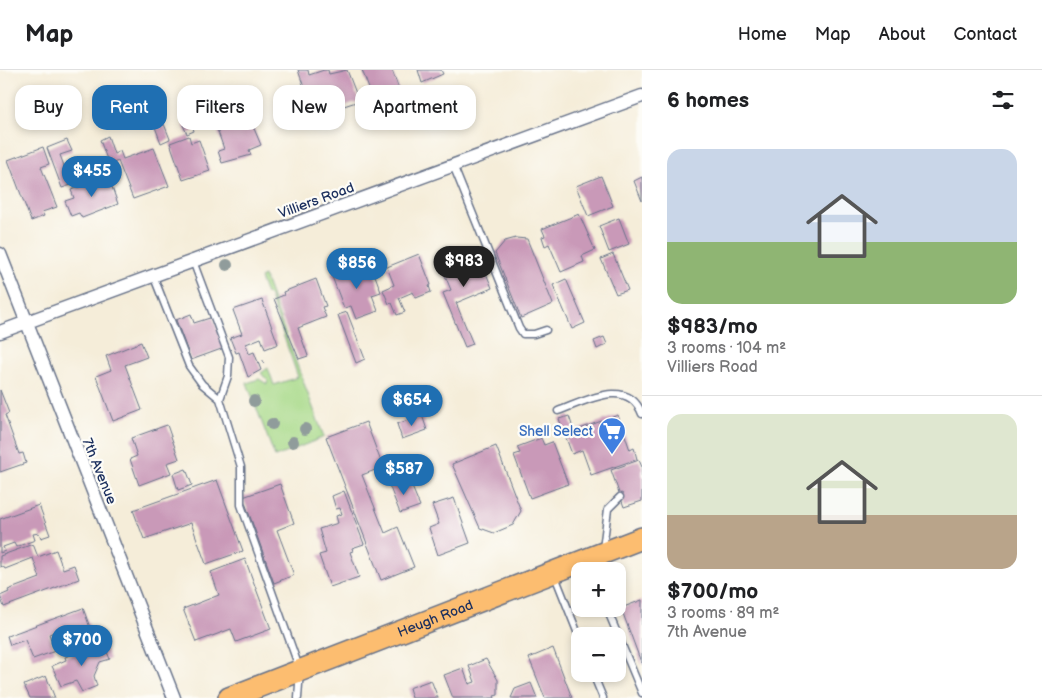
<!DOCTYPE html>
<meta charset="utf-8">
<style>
:root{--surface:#fff;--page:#f6f6f6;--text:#202124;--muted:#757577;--line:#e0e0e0;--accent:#1f6fb2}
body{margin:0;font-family:"Balsamiq Sans",sans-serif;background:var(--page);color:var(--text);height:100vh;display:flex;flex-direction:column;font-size:19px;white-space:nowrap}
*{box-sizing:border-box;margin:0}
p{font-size:16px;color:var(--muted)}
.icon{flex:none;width:28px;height:28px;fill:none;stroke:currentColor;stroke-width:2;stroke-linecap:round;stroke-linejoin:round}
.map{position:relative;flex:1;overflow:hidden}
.drawer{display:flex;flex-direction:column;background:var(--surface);width:400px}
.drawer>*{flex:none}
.banner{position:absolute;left:15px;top:15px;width:475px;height:45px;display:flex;gap:10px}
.fabs{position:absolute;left:571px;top:492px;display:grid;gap:10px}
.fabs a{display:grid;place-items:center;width:55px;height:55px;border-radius:10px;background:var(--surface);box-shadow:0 2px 8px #0003;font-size:25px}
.price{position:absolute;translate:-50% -42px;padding:0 11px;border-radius:18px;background:var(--accent);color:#fff;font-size:16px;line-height:32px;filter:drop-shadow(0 1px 2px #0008)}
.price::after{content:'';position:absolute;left:50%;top:30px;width:15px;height:11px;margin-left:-8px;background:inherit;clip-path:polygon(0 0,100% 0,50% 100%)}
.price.active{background:#222;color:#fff}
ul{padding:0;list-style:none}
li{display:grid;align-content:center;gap:10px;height:265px;padding:0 25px}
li+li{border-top:1px solid var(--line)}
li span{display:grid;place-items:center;height:155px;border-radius:15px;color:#555}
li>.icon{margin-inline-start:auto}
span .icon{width:90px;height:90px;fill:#fffc;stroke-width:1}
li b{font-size:21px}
h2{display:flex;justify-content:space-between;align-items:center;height:60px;padding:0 25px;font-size:21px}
.tag{padding:0 18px;border-radius:15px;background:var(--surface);box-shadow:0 2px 8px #0003;font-size:18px;line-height:45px}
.tag.active{background:var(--accent);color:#fff}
header{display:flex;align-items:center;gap:30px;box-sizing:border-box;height:70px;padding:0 25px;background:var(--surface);border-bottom:1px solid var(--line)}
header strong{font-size:24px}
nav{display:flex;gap:28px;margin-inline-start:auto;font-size:18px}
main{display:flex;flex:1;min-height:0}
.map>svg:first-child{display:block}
.green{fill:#a7d988;stroke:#618473}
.building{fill:#c999b8}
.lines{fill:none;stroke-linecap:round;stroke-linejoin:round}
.lane-casing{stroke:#677289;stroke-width:9}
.street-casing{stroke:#677289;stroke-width:15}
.primary-casing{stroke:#677289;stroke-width:24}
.path{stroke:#677289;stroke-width:3;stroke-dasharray:1 4;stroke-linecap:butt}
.lane{stroke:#fff;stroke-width:6}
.street{stroke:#fff;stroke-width:12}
.primary{stroke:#fcbd6f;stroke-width:21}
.tree{fill:#909c9b}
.labels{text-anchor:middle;stroke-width:4.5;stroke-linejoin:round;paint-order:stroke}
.street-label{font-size:14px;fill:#1b2f5e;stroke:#fdfcf7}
.shop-label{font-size:14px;fill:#366cbe;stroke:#fdfcf7;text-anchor:end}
</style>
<header>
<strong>Map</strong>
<nav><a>Home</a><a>Map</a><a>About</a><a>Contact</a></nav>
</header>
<main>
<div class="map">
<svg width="642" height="628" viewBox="0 0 642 628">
<rect width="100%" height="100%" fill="#fdfcf7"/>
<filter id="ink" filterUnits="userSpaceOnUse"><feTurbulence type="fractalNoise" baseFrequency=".02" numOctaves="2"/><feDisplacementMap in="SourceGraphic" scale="10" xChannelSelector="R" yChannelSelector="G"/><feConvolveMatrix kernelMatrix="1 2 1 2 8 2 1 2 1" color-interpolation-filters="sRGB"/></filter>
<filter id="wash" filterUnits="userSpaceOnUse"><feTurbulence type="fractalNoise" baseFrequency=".0096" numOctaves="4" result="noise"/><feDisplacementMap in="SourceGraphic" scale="20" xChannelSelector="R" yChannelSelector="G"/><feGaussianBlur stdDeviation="1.12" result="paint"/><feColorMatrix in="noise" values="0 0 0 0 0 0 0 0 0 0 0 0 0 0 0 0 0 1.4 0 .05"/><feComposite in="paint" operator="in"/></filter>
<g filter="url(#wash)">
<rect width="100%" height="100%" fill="#f5edd9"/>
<path class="green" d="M264 206 324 367 275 387 247 313 259 309 267 314 268 311 261 303 268 298 274 315 298 307 270 227 265 222 260 208Z"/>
<g id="blocks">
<path class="building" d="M298 0H308L309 5 324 0H328L329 4 347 0 359 31 323 43 317 26 308 29Z
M362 0H392L403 30 377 40Z
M418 0H441L443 4 422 13Z
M208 28 217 53 208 56 199 31Z
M247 42 261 75 249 80 251 85 222 93 218 81 224 79 217 59 222 57 220 52Z
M191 52 194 61 187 64 183 55Z
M164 54 170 69 161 73 155 57Z
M108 66 114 84 120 81 123 89 154 78 169 116 133 129 118 91 109 95 100 70Z
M189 66 191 73 199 70 210 101 183 110 170 73Z
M67 70 72 81 60 85 71 115 62 118 47 78Z
M43 77 49 94 41 97 57 137 42 142 44 146 31 151 8 90Z
M108 106 118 134 82 148 79 143 71 146 65 131 74 128 71 120Z
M601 106 613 136 588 146 576 116Z
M642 107V131L634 111Z
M579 144 595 180 582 186 584 192 561 202 549 174 545 176 542 167 545 166 542 159Z
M619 148 629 174 609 182 599 156Z
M516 168 527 169 553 234 521 248 495 183 505 171Z
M465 183 467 188 473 186 477 195 482 193 492 218 456 233 473 274 465 277 443 223 451 220 442 198 449 196 447 190Z
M419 184 431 215 429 216 431 222 416 228 413 222 399 228 405 242 397 245 392 233 389 234 383 220 394 215 387 197Z
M613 184 628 220 616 224 601 189Z
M360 193 364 203 373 200 381 222 372 225 378 241 356 249 351 236 344 238 331 204Z
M316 209 326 236 322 237 326 247 298 258 308 286 299 289 274 229 284 225 283 222Z
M566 209 585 253 572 259 553 215Z
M262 230 278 274 265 279 261 268 246 274 249 284 254 282 261 300 248 307 239 282 236 283 230 268 242 264 233 240Z
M347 242 365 289 356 293 338 245Z
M191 244 194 253 213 247 224 278 191 290 176 250Z
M604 267 607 274 597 279 594 271Z
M141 272 147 287 125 295 142 340 113 351 96 306 111 300 106 286Z
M0 320 9 343 5 345 19 384 23 383 26 393 0 402Z
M422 345 427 360 402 369 397 354Z
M618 345 630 380 634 378 637 389 591 405 582 380 572 384 559 349 569 346 574 361Z
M366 352 383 397 362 405 385 463 398 457 414 497 381 510 326 367Z
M167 355 179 389 167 393 171 403 139 415 130 389 137 386 131 368Z
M541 368 544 375 552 372 568 414 530 428 514 385 520 383 517 377Z
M496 376 521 441 513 455 494 463 480 458 452 394Z
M639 390 642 397V431L624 437 611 400Z
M186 399 192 415 178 420 173 404Z
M217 410 243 481 206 494 191 453 144 469 133 440Z
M399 411 401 415 410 412 420 436 400 443 389 415Z
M280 414 294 453 277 460 294 505 274 513 243 427Z
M344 421 364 474 352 478 353 481 350 482 359 507 330 517 319 485 326 483 319 459 338 453 336 446 342 444 340 438 336 439 332 426Z
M454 428 470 473 438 485 429 458 439 454 432 435Z
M39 435 50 465 41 468 39 463 33 464 35 470 16 477 14 473 3 477 5 481 0 483V449Z
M33 474 38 487 56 480 63 499 74 495 79 509 4 537 0 526 9 522 8 520 40 508 33 488 5 499 3 496 0 497V486Z
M245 489 271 559 236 572 231 559 196 572 183 539 219 525 211 502Z
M642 530V595L621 538Z
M83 538 93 566 63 577 57 561 49 564 55 581 33 589 25 570 10 575 7 566Z
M103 573 110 589 100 592 94 606 97 616 82 622 76 611 61 616 52 596 66 590 65 587Z
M553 578 572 628H545L529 588Z
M486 589 498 610V625L494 626 495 628H453L444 605 463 598 469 614 475 612 469 596Z
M46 606 55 628H30L24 615Z
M431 610 438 628H412L409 618Z
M531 613 537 628H511L515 619Z"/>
</g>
</g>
<g filter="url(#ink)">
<use href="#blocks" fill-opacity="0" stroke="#677289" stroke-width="1"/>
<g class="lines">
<g class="lane-casing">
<path id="lane" d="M453 95 519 258 523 264H534L546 260
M193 191 229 287 228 306 220 329
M153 205 189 296 202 314 220 329 241 397V435L300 600 298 628
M558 341C584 332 628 306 642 344
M603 479 608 439 620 427
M555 506 580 569
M607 539 642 623
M593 604 603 628"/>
</g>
<g class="street-casing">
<path id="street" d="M0 184 174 628
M0 262 642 26"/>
</g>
<g class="primary-casing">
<g id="primary">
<path id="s1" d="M229 628 642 468"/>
</g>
</g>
<path class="path" d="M258 293 265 291"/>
<use href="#lane" class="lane"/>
<use href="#street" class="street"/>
<use href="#primary" class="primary"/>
</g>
<g class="tree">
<circle cx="227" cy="195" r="6"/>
<circle cx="254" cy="331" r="6"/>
<circle cx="272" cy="354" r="6"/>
<circle cx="305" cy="359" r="6"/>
<circle cx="293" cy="372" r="6"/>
</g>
</g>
<defs>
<g id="supermarket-pin" transform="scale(1.4375)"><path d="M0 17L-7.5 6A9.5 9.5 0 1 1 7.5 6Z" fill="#3f7fe0" stroke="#fdfcf7"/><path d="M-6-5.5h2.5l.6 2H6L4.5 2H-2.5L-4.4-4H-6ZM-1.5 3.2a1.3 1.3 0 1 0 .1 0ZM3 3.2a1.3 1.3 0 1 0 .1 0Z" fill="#fff"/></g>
</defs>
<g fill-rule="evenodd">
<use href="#supermarket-pin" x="612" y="361"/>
</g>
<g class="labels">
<g class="street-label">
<text transform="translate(316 130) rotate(-20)" y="5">Villiers Road</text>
<text transform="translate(100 401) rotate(68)" y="5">7th Avenue</text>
<text dy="5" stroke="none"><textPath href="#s1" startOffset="221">Heugh Road</textPath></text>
</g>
<g class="shop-label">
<text x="593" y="366">Shell Select</text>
</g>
</g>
</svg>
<div class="fabs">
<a>+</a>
<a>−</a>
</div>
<b class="price" style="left:92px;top:128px">$455</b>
<b class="price active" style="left:464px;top:218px">$983</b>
<b class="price" style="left:357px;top:220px">$856</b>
<b class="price" style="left:412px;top:357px">$654</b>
<b class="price" style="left:404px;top:426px">$587</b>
<b class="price" style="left:82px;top:597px">$700</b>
<div class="banner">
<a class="tag">Buy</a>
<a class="tag active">Rent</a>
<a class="tag">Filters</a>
<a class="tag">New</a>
<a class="tag">Apartment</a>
</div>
</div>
<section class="drawer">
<h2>6 homes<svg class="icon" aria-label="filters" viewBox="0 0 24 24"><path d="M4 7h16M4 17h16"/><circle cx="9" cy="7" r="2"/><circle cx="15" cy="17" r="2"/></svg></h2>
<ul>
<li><span style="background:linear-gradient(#c9d6e8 60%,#8fb573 0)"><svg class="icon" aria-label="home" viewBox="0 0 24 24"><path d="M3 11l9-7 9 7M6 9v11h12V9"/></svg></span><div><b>$983/mo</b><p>3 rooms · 104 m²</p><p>Villiers Road</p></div></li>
<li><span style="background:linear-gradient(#dfe7d0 65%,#b9a48a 0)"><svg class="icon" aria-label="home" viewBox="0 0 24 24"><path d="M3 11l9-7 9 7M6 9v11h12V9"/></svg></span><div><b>$700/mo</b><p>3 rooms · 89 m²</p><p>7th Avenue</p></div></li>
</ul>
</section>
</main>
